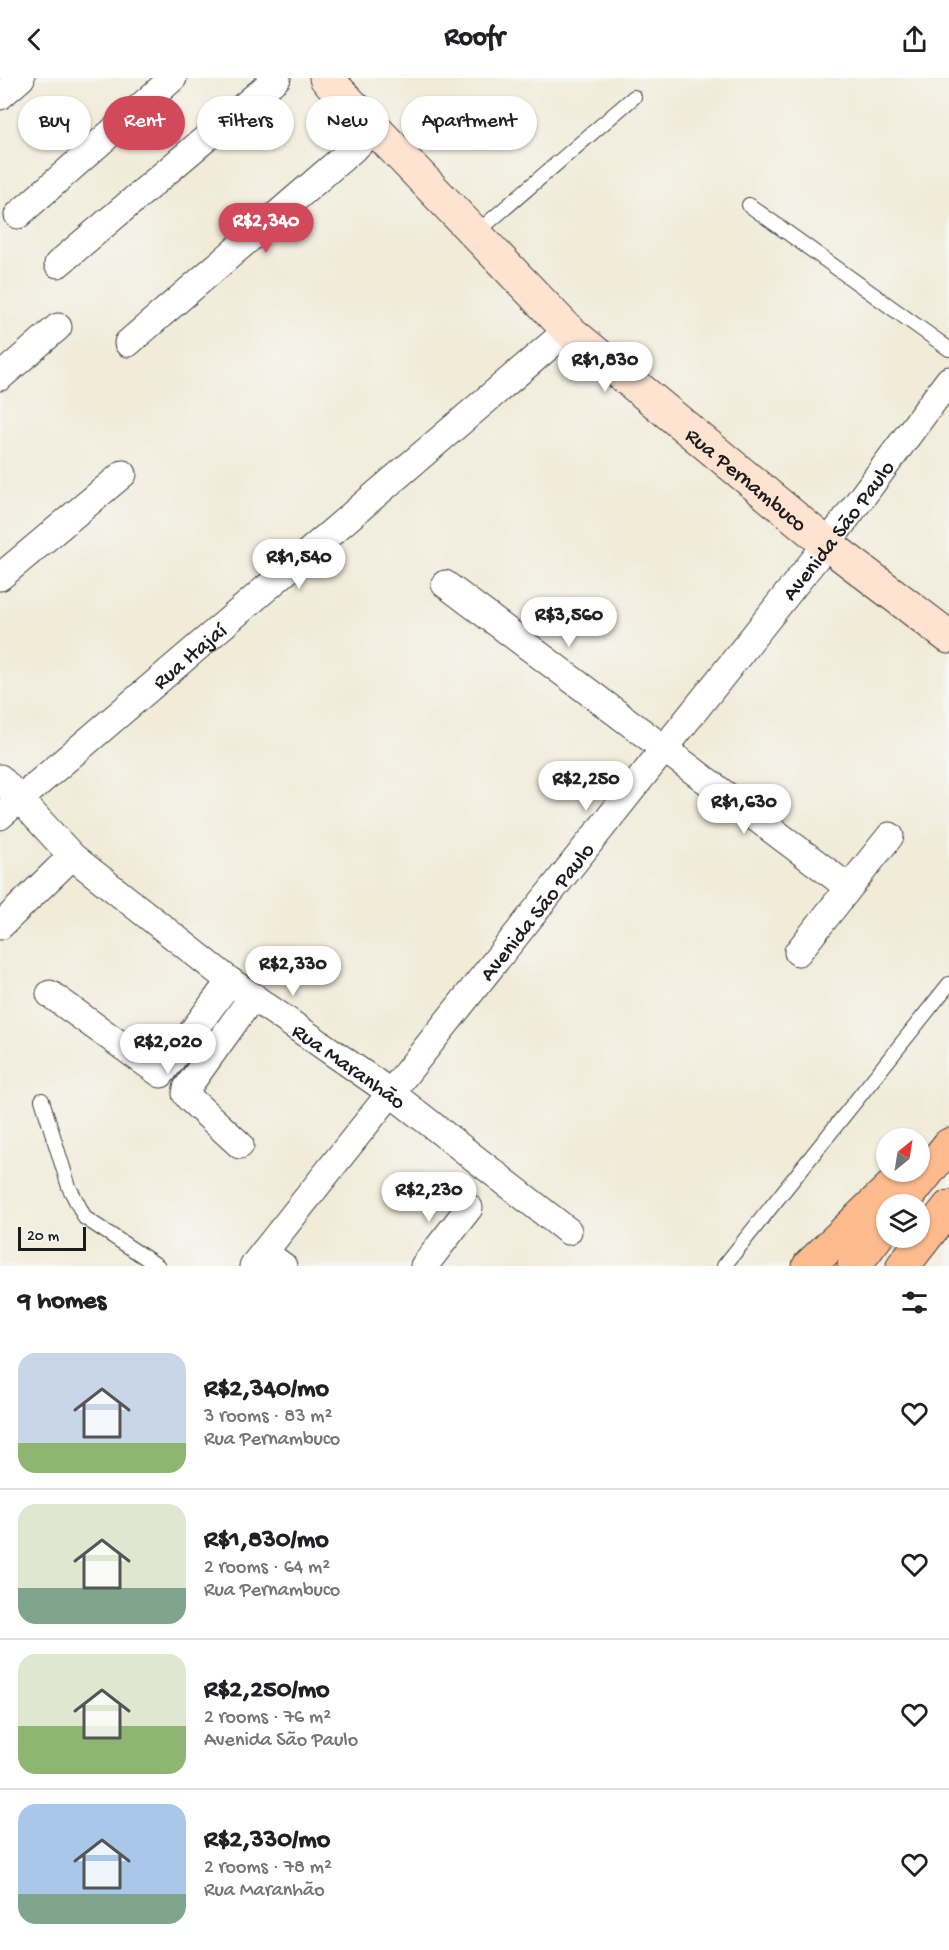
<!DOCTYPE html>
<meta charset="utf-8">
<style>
:root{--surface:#fff;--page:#f2f2f2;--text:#202124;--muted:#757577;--line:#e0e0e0;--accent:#d1495b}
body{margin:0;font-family:"Gochi Hand",sans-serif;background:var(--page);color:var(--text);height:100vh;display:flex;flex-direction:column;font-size:22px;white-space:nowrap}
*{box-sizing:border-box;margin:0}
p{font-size:20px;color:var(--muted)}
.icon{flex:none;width:33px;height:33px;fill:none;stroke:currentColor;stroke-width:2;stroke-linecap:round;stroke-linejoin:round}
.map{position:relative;height:1188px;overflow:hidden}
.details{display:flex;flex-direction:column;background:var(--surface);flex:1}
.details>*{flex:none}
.hud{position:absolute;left:18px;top:18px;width:600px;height:54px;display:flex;gap:12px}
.needle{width:39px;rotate:30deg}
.tools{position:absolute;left:876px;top:1050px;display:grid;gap:12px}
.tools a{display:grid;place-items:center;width:54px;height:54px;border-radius:50%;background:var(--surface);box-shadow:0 2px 4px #0004;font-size:30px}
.scale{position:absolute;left:18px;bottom:15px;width:68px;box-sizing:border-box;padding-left:6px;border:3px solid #1c1c1c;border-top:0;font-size:16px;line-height:21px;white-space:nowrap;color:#1c1c1c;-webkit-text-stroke:4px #f6f6f2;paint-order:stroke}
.price{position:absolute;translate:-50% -51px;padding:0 14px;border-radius:21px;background:#fff;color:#222;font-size:20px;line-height:39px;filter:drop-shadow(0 2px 3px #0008)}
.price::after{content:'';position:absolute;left:50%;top:36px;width:18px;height:14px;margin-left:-9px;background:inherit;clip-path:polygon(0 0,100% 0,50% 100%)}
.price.selected{background:var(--accent);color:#fff}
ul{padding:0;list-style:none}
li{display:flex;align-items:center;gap:18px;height:150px;padding:0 18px}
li+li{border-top:2px solid var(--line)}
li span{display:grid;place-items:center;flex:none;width:168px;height:120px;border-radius:18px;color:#555}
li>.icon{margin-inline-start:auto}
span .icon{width:72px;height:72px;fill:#fffc;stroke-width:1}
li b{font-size:26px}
h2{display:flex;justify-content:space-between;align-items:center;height:72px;padding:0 18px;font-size:26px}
.pill{padding:0 21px;border-radius:27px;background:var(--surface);box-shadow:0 2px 4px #0004;font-size:21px;line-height:54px}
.pill.selected{background:var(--accent);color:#fff}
header{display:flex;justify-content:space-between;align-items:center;height:78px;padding:0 18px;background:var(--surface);font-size:27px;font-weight:700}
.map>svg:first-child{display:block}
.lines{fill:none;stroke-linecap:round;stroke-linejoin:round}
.lane-casing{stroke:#3c3b38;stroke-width:16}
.street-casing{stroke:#3c3b38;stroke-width:29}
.secondary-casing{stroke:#3c3b38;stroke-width:35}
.highway-casing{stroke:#3c3b38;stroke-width:35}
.lane{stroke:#fff;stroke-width:14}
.street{stroke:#fff;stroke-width:27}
.secondary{stroke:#fee3d1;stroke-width:33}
.highway{stroke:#fcba8d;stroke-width:33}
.labels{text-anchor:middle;stroke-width:5;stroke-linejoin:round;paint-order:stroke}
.street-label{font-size:22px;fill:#1c1c1c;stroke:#f6f6f2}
</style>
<header><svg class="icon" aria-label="back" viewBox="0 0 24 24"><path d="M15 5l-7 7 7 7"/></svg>Roofr<svg class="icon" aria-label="share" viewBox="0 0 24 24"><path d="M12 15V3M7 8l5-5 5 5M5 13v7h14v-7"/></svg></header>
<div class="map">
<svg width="949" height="1188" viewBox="0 0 949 1188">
<rect width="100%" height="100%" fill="#f6f6f2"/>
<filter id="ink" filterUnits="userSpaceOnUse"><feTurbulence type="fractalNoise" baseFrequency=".0167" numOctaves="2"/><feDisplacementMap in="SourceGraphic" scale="12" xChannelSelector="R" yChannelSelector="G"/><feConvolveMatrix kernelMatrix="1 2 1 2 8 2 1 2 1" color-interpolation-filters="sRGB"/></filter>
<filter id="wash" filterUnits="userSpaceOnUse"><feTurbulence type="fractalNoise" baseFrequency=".008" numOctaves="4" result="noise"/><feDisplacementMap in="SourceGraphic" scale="24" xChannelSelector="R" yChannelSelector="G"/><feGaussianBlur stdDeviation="1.35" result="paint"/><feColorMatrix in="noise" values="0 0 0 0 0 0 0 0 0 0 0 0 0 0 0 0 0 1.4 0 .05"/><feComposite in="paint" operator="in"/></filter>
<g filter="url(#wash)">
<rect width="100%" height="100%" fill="#f1ebd8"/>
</g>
<g filter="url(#ink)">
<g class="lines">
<g class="lane-casing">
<path id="lane" d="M749 127 949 271
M475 156 634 19
M42 1022 69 1109 85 1140 158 1188
M724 1188 949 906"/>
</g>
<g class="street-casing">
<g id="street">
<path d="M0 18 21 0"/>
<path d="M18 137 173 0"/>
<path d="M58 186 277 0"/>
<path d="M128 265 374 53"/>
<path d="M0 299 58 249"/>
<path d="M0 499 123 396"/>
<path d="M445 506 848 809"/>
<path id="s1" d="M0 700 72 778 230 903 391 1015 568 1153"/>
<path id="s2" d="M0 738 568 252"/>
<path d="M0 848 72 778"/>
<path d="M798 874 890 758"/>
<path d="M50 916 161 996 230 903"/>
<path d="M240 1067 190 1021 186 1016 187 1010 253 918"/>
<path d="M264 1174 283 1188"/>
<path id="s3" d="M253 1188 827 466 949 302"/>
<path d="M424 1188 469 1130"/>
</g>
</g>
<g class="secondary-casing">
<g id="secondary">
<path id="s4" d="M326 0 568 252 827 466 949 559"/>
</g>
</g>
<g class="highway-casing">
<path id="highway" d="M902 1126 949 1067
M809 1188 907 1094
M854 1188 886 1146
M903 1188 949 1129"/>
</g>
<use href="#lane" class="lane"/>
<use href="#street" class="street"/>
<use href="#secondary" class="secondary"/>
<use href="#highway" class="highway"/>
</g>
</g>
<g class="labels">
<g class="street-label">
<text dy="8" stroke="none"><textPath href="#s4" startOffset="582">Rua Pernambuco</textPath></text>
<text dy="8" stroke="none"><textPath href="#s3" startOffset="940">Avenida São Paulo</textPath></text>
<text dy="8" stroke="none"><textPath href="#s2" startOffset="248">Rua Itajaí</textPath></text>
<text dy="8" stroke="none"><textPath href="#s3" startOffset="454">Avenida São Paulo</textPath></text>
<text dy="8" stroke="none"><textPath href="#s1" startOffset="454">Rua Maranhão</textPath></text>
</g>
</g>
</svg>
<div class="tools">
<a><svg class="needle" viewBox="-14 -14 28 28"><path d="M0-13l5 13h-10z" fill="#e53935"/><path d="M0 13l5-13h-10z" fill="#757577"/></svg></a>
<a><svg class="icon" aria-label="layers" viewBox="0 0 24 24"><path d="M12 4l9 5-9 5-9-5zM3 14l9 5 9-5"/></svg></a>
</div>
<div class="scale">20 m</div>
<b class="price selected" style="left:266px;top:176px">R$2,340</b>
<b class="price" style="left:605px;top:315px">R$1,830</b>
<b class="price" style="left:299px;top:512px">R$1,540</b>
<b class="price" style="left:569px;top:570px">R$3,560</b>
<b class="price" style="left:586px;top:734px">R$2,250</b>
<b class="price" style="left:744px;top:757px">R$1,630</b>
<b class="price" style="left:293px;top:919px">R$2,330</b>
<b class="price" style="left:168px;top:997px">R$2,020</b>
<b class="price" style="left:429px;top:1145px">R$2,230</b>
<div class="hud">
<a class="pill">Buy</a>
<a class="pill selected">Rent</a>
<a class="pill">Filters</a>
<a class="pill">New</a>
<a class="pill">Apartment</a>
</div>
</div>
<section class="details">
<h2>9 homes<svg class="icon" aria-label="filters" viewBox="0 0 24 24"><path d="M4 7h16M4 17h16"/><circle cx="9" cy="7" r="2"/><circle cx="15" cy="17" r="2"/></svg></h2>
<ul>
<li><span style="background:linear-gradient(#c9d6e8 75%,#8fb573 0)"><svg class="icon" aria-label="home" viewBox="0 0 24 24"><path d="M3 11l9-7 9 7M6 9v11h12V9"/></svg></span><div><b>R$2,340/mo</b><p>3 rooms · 83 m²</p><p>Rua Pernambuco</p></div><svg class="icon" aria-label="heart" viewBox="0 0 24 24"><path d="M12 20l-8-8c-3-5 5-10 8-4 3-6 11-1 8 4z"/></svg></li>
<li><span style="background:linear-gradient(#dfe7d0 70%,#7fa58c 0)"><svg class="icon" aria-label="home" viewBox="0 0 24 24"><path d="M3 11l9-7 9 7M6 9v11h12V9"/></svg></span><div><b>R$1,830/mo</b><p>2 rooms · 64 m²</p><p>Rua Pernambuco</p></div><svg class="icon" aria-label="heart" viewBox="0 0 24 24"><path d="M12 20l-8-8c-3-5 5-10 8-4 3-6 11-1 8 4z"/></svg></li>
<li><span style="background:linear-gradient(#dfe7d0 60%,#8fb573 0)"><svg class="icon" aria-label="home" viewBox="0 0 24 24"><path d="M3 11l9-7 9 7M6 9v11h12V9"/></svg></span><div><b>R$2,250/mo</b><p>2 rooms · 76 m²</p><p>Avenida São Paulo</p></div><svg class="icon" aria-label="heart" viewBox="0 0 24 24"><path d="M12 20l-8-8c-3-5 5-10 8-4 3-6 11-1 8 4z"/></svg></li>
<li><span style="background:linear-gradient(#a9c7e8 75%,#7fa58c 0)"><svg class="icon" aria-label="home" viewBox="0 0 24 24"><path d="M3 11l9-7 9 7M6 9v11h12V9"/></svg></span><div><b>R$2,330/mo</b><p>2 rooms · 78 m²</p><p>Rua Maranhão</p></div><svg class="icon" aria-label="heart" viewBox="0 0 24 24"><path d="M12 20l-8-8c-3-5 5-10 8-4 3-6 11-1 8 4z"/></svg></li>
</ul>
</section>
